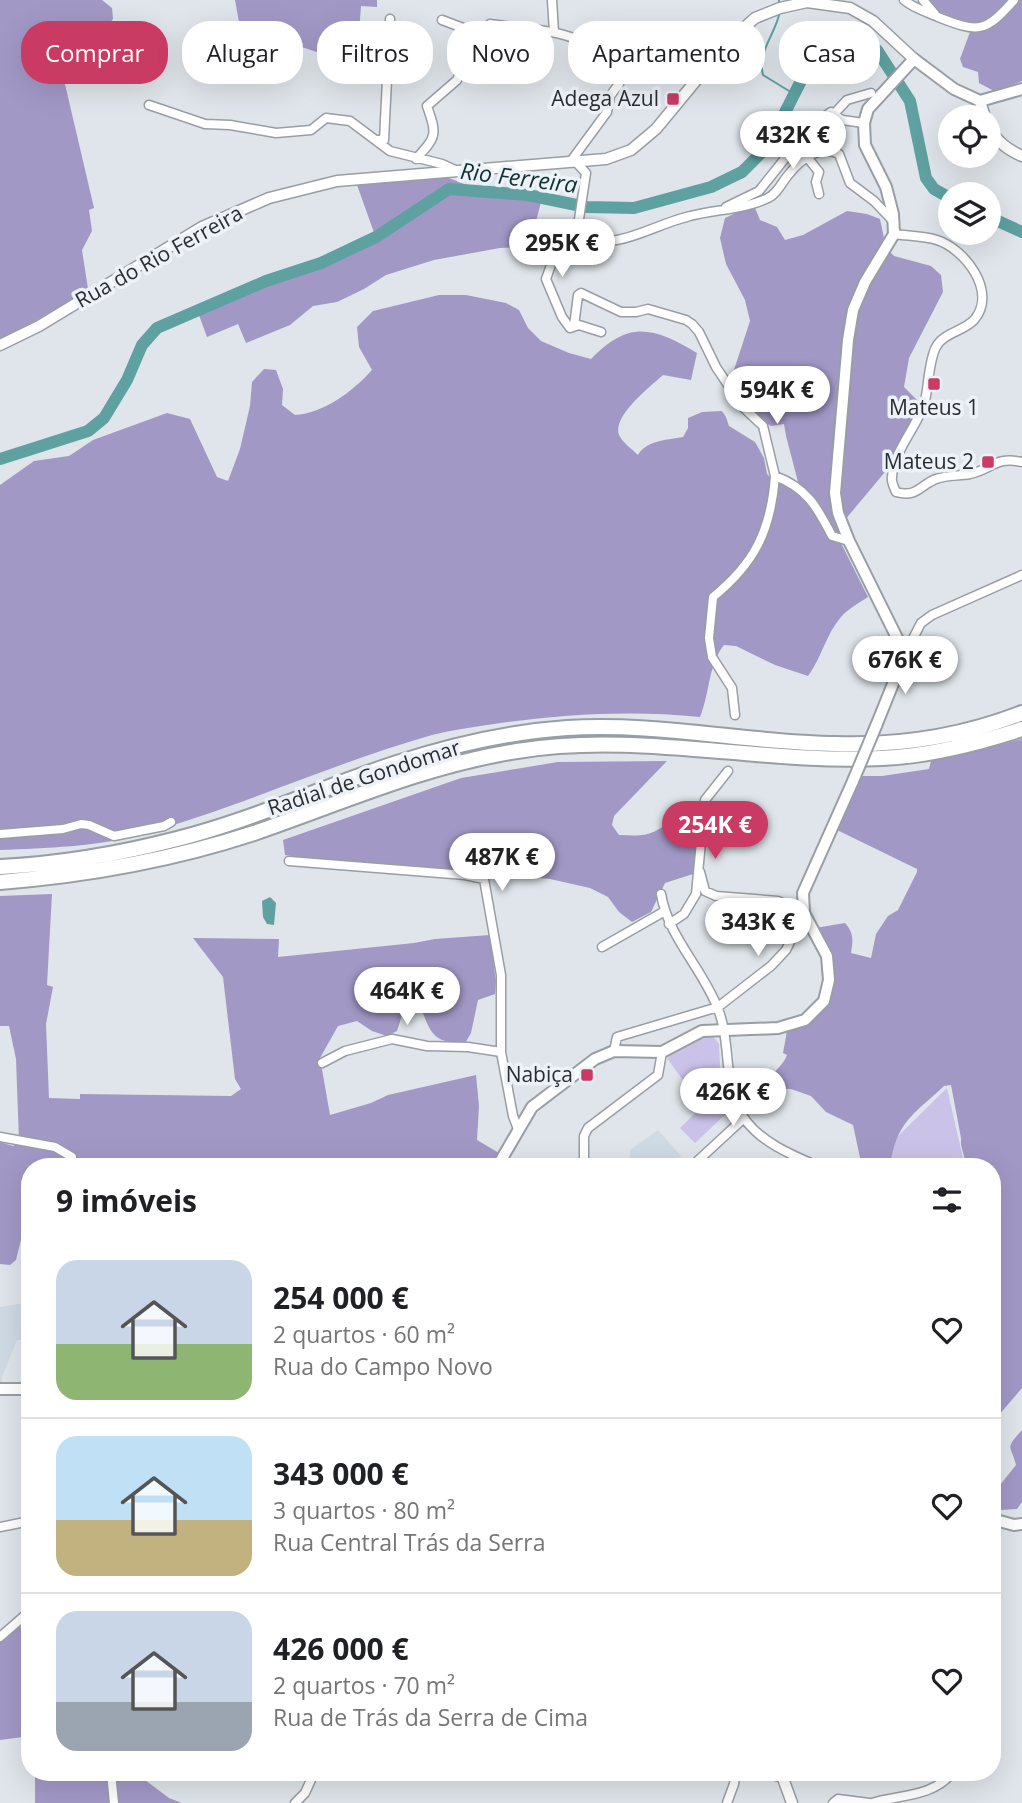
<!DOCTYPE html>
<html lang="pt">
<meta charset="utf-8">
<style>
:root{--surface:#fff;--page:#f6f6f6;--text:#202124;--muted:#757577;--line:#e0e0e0;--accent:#ca3b64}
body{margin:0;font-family:"Open Sans",sans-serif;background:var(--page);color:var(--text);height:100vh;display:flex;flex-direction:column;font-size:26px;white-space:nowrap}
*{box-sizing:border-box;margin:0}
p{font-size:23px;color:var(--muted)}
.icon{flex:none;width:38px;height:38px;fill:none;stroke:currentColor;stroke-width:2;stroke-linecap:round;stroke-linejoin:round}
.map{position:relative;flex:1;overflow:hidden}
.details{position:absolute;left:21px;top:1158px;width:980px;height:623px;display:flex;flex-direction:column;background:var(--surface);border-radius:28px;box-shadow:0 7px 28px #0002}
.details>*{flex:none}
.top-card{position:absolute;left:21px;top:21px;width:980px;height:63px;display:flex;gap:14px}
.controls{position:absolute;left:938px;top:105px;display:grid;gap:14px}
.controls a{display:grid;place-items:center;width:63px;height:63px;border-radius:50%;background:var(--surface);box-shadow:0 7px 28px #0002;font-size:35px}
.price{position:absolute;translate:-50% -60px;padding:0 16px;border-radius:24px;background:#fff;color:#222;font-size:23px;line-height:46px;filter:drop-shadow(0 2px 4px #0008)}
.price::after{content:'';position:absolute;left:50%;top:42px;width:21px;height:16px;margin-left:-10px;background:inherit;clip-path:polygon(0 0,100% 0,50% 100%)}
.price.on{background:var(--accent);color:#fff}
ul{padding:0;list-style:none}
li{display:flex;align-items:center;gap:21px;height:175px;padding:0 35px}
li+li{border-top:2px solid var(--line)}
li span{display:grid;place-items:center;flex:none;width:196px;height:140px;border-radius:21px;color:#555}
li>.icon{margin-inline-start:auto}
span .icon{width:84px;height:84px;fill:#fffc;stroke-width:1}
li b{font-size:30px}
h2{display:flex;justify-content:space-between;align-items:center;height:84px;padding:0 35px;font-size:30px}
.tag{padding:0 24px;border-radius:28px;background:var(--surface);box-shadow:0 7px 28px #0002;font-size:24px;line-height:63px}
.tag.on{background:var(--accent);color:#fff}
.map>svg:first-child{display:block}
.built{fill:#cfdae5}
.green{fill:#cac2e8}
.forest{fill:#a298c6}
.water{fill:#5fa0a1}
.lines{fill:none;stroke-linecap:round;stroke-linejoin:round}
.stream{stroke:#5fa0a1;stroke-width:2}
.river{stroke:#5fa0a1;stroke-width:12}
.minor-casing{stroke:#989ea3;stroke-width:11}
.tertiary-casing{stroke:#989ea3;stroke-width:13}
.secondary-casing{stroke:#989ea3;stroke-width:14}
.motorway-casing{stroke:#989ea3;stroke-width:18}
.minor{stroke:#fff;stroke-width:8}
.tertiary{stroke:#fff;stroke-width:10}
.secondary{stroke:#fff;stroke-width:10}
.motorway{stroke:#fff;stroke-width:14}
.secondary-bridge-casing{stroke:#989ea3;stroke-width:14;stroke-linecap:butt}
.secondary-bridge{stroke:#fff;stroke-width:10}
.poi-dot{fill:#ca3b64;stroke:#ecf2f8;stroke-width:2.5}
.labels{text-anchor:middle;stroke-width:7;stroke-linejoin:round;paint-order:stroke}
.poi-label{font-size:21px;fill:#2b2e30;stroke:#ecf2f8;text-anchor:end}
.street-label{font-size:21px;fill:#2b2e30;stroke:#ecf2f8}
.water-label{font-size:23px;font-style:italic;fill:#0f3132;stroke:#ecf2f8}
</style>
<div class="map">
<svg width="1022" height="1803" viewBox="0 0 1022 1803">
<rect width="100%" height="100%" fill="#dfe5ea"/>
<path class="built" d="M658 1130 681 1156 671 1167H630V1150Z
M26 1303 23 1340H17L2 1377V1382H0V1307Z"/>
<path class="green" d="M711 1034 719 1044 720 1067 690 1090 667 1058C680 1046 693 1037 711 1034Z
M947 1088 965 1167H890L894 1140Z
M712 1097 727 1113 695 1143 680 1128Z"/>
<path class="forest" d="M0 0H102L112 8 113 19 106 28 77 27 69 32 63 41 64 80 94 208 89 210 92 231 82 250 89 295H81L0 341Z
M235 0H377V7L361 6 359 32 377 35 384 46 385 63 337 59 305 48 270 41 239 22Z
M926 0H1022V81L994 91 979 83 978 72 963 67 960 59 973 24C955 19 935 17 926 0Z
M444 176 464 184 541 202 532 237 524 247 500 248 434 260 386 275 364 289 337 302 313 306 290 325 246 343 238 324 207 337 196 307 314 263 346 256 377 241 357 185Z
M755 208 760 220 777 227 785 240 803 235 847 211 867 214 880 219 886 248 894 256 931 266 941 275 943 292 909 358 904 387 919 402 912 422 885 472 839 527 842 545 868 597C859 603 848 609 841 617 826 634 822 657 808 676L775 665 736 646 724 645C708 665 710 693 700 717 632 710 562 714 494 724 474 727 452 730 432 735 333 763 241 807 142 834 98 847 46 848 0 850V485L34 461 69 456 93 440 167 413 190 419 217 477 228 481 240 449 250 406 252 382 264 369 276 370 283 389 282 405 295 415C324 413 352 392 372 370L359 347 357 327 373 311 439 295H466L506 303 519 310 528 328 541 341 569 353 591 359C629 320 653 327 697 353L691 380 663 375C650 387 612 416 619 435 622 442 632 449 638 455 647 440 667 440 683 437L688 428V418L702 412 722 411 726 417 729 426 755 442 764 458 767 474 776 483 795 484 798 482 786 436 784 424 771 426 761 420 739 396 732 376 750 321 745 300 726 264 720 238 725 218 744 209Z
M1022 739V1388L992 1423V1167H967L961 1145V1138L951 1085 944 1086C913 1115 896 1122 890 1167H862L853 1125 826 1112 811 1096 791 1089 773 1088 770 1079C775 1070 784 1064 787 1055L783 1053 787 1031C821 1022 819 1011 833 981L815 928 845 923C854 933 853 940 851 953L871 958 876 934 888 916 898 910 917 872V869L835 829 858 776H882L929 769 931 761Z
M667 761 614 816 612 825 619 835C638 836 651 837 666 824L698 827 693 874 665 883 651 912 632 922 619 912 608 897 590 888 550 879 493 874 488 866 470 873 343 864 285 855 283 840 461 778 558 762Z
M52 894 47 985 53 987 46 1024 49 1098 80 1099V1094L231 1096 241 1089 235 1079 223 977 193 938 279 939 278 957 414 943 435 939 490 935 496 982 495 994 478 1000 471 1033 464 1045C435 1041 431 1036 422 1010L413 1006 403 1012 397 1031 387 1036 372 1031 357 1021 338 1026 320 1058 330 1115 371 1103 388 1095 476 1075 479 1106 477 1140 499 1153 491 1167H30V1203L16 1260 10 1265 0 1264V1142L13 1146 19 1141 16 1059 9 1026H0V896Z
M1022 1430V1502L1017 1509 1000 1510 993 1508 992 1495 1016 1465C1011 1444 1004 1450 1022 1430Z
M30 1617V1743L23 1737 0 1740V1642L11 1629Z
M35 1773H146L145 1780 169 1798 182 1803H35Z"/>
<path class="water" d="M270 897 276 903 274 925 267 924 263 917 262 901Z"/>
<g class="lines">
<path class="stream" d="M779 2V0
M779 15C774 36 757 53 763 75L794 94"/>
<path class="river" d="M989 217 1022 232
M0 459 88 431 104 418 127 380 142 345 157 328 266 281 321 263 376 237 449 189 528 195 586 207 634 208 711 187 742 172 768 146 812 59 829 44 857 42 877 50 910 101 926 178 934 189 950 198"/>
<g class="minor-casing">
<path id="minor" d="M552 0 554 32
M904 0C913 8 927 12 938 17 978 33 985 33 1014 0
M923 0 935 14
M442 20 479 34
M149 105 205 124 230 125 276 133 311 130 326 118 350 121 390 151 442 164 455 170
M834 114 847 100 871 93
M376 140H384L390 19
M807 157 819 172 816 182 819 194
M416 159C437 136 437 135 427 106L457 80 479 34 490 24C524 29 576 29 602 55 609 62 614 74 619 84L610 96 607 112 571 161
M575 161 586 173 576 239
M726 207 759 191 810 127 831 112 842 120 864 123
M894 234C908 236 924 236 937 240 965 249 998 292 974 320 964 331 943 333 936 347 928 362 929 388 924 405 915 429 894 451 892 477 891 482 894 487 896 492 917 498 920 485 936 479 947 475 958 476 970 474 993 469 995 456 1022 462
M576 239C621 250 649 226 690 216 716 209 743 210 768 198 777 194 782 182 789 174 801 159 820 144 839 154L850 183 874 201 894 222
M576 239 557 248 546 279 562 317 570 328 579 325 601 332
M574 326 578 295 581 293 621 312H636L648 309 686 320 692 324 699 332 716 367 728 385 744 408 763 426 775 476C807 488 817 507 832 536L849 541
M905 654 921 623 932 615 1022 575
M735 715 732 688 712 657 709 638 713 597C755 563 771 530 775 476
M0 834 63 829 81 824 89 825 114 836 164 826 171 822
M289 861 465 875 484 879 501 975V1052L513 1116 518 1129
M661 894C668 937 703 969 718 1009 732 1044 722 1087 744 1118 761 1143 794 1156 820 1167
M669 924 684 914 696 894 705 800 728 771
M602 947 665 911
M614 1051 617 1037 718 1007 771 966 786 950 804 913 778 901 716 896 705 891 700 872
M322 1063 345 1051 392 1039 427 1046 468 1047 501 1052
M0 1137 55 1147 72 1157 73 1167
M584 1167V1136L588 1128 658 1075 662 1052
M691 1167 744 1118
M0 1527 30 1521
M0 1637 30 1611
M111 1773 114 1803
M764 1773 783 1778
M295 1803 305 1793 314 1773
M727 1803 734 1784 736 1773
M833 1803 838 1799 869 1803
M872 1803C898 1795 933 1797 952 1773"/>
</g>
<g class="tertiary-casing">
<path id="tertiary" d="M980 101 985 117
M989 127C997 141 1006 149 1022 156
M0 345 39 326 202 227 269 198 337 181 606 159 631 150 656 129 727 43 755 18 780 8 807 2 850 8 873 21 914 59
M781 1773 792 1803"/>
</g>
<g class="secondary-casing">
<path id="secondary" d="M876 726 905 654 849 541 838 513 835 493 848 340 853 310 865 282 894 234 893 214 886 187 865 145 864 123 868 109 914 59 954 89 980 101 1022 89
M497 1167 532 1107 595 1059 614 1051 662 1052 702 1031 778 1028 805 1020 824 1001 829 980 827 956 804 913 803 893 853 781
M0 1389H30
M992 1519 1014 1525 1022 1524"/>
</g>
<g class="motorway-casing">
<path id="motorway" d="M0 867C60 864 119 854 177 839 252 820 323 787 397 763 452 745 509 732 567 728 658 722 746 743 836 744 899 746 963 736 1022 713
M0 882C87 875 172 860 254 833 344 802 423 766 517 751 639 731 760 764 882 758 930 756 976 744 1022 729"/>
</g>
<use href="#minor" class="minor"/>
<use href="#tertiary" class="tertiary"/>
<use href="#secondary" class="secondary"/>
<use href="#motorway" class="motorway"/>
<g class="secondary-bridge-casing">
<path id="secondary-bridge" d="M853 781 876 726"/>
</g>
<use href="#secondary-bridge" class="secondary-bridge"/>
</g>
<g class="poi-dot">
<rect x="666" y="92" width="14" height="14" rx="3.5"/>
<rect x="927" y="377" width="14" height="14" rx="3.5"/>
<rect x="981" y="455" width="14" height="14" rx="3.5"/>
<rect x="580" y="1068" width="14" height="14" rx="3.5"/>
</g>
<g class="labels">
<g class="poi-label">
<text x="659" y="106">Adega Azul</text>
<text x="934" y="415" text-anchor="middle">Mateus 1</text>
<text x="974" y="469">Mateus 2</text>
<text x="573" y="1082">Nabiça</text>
</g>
<g class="street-label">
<text transform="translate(159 257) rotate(-29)" y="7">Rua do Rio Ferreira</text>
<text transform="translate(364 778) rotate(-18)" y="7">Radial de Gondomar</text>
</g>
<g class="water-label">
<text transform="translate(519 178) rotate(7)" y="8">Rio Ferreira</text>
</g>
</g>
</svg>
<div class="controls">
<a><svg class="icon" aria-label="locate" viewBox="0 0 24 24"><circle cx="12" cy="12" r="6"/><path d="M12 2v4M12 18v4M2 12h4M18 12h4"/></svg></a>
<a><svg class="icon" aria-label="layers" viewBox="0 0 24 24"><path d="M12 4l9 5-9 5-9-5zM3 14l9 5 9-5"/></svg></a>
</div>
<b class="price" style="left:793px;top:171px">432K €</b>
<b class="price" style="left:562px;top:279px">295K €</b>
<b class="price" style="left:777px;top:426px">594K €</b>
<b class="price" style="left:905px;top:696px">676K €</b>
<b class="price on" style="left:715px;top:861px">254K €</b>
<b class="price" style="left:502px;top:893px">487K €</b>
<b class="price" style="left:758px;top:958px">343K €</b>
<b class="price" style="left:407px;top:1027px">464K €</b>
<b class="price" style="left:733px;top:1128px">426K €</b>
<div class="top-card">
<a class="tag on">Comprar</a>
<a class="tag">Alugar</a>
<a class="tag">Filtros</a>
<a class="tag">Novo</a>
<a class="tag">Apartamento</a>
<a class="tag">Casa</a>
</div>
<section class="details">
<h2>9 imóveis<svg class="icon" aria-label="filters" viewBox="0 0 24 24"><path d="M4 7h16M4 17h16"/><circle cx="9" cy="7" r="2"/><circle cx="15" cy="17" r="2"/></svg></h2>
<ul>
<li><span style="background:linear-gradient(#c9d6e8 60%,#8fb573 0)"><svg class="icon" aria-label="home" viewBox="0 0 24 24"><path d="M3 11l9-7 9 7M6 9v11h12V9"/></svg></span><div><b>254 000 €</b><p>2 quartos · 60 m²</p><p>Rua do Campo Novo</p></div><svg class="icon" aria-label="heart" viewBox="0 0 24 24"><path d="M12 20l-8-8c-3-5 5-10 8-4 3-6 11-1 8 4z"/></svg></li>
<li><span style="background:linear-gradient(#bfe0f5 60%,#c2b280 0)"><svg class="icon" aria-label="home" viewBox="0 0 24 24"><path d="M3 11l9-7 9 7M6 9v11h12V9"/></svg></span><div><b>343 000 €</b><p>3 quartos · 80 m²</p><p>Rua Central Trás da Serra</p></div><svg class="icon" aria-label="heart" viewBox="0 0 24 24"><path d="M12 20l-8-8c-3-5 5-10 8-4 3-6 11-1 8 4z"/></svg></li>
<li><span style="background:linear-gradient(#c9d6e8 65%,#9aa5b1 0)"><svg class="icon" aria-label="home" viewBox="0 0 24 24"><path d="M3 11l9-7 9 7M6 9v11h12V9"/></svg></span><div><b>426 000 €</b><p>2 quartos · 70 m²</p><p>Rua de Trás da Serra de Cima</p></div><svg class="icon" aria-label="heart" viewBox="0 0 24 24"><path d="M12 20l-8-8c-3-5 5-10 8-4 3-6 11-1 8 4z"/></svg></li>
</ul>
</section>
</div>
